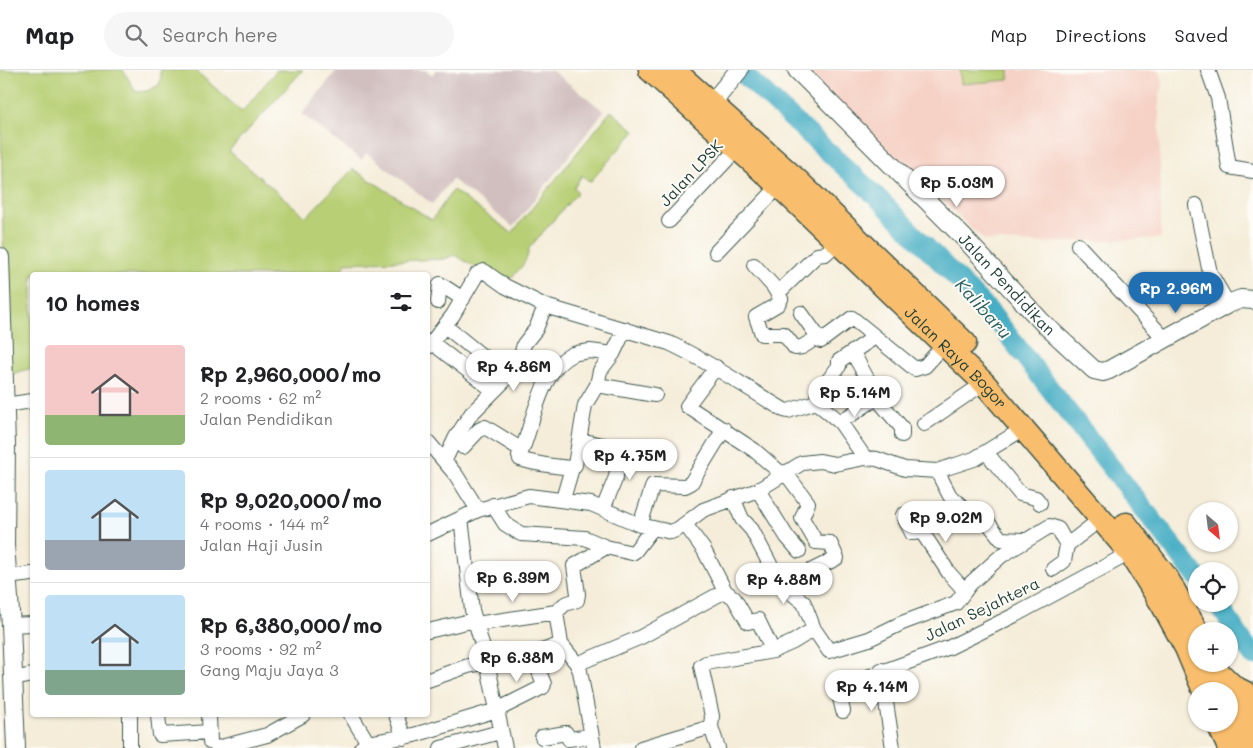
<!DOCTYPE html>
<meta charset="utf-8">
<style>
:root{--surface:#fff;--page:#f6f6f6;--text:#202124;--muted:#757577;--line:#e0e0e0;--accent:#1f6fb2}
body{margin:0;font-family:Mali,sans-serif;background:var(--page);color:var(--text);height:100vh;display:flex;flex-direction:column;font-size:19px;white-space:nowrap}
*{box-sizing:border-box;margin:0}
p{font-size:16px;color:var(--muted)}
.icon{flex:none;width:28px;height:28px;fill:none;stroke:currentColor;stroke-width:2;stroke-linecap:round;stroke-linejoin:round}
.map{position:relative;flex:1;overflow:hidden}
.sheet{position:absolute;left:30px;top:202px;width:400px;height:445px;display:flex;flex-direction:column;background:var(--surface);border-radius:5px;box-shadow:0 1px 4px #0004}
.sheet>*{flex:none}
.needle{width:32px;rotate:152deg}
.buttons{position:absolute;left:1188px;top:432px;display:grid;gap:10px}
.buttons a{display:grid;place-items:center;width:50px;height:50px;border-radius:50%;background:var(--surface);box-shadow:0 1px 4px #0004;font-size:25px}
.price{position:absolute;translate:-50% -42px;padding:0 11px;border-radius:18px;background:#fff;color:#222;font-size:16px;line-height:32px;filter:drop-shadow(0 1px 2px #0008)}
.price::after{content:'';position:absolute;left:50%;top:30px;width:15px;height:11px;margin-left:-8px;background:inherit;clip-path:polygon(0 0,100% 0,50% 100%)}
.price.selected{background:var(--accent);color:#fff}
ul{padding:0;list-style:none}
li{display:flex;align-items:center;gap:15px;height:125px;padding:0 15px}
li+li{border-top:1px solid var(--line)}
li span{display:grid;place-items:center;flex:none;width:140px;height:100px;border-radius:5px;color:#555}
li>.icon{margin-inline-start:auto}
span .icon{width:60px;height:60px;fill:#fffc;stroke-width:1}
li b{font-size:21px}
h2{display:flex;justify-content:space-between;align-items:center;height:60px;padding:0 15px;font-size:21px}
header{display:flex;align-items:center;gap:30px;box-sizing:border-box;height:70px;padding:0 25px;background:var(--surface);border-bottom:1px solid var(--line)}
header strong{font-size:24px}
nav{display:flex;gap:28px;margin-inline-start:auto;font-size:18px}
.search{width:350px;height:45px;background:var(--page);display:flex;align-items:center;gap:12px;box-sizing:border-box;padding:0 18px;border-radius:28px;color:var(--muted);font-size:19px}
.map>svg:first-child{display:block}
.built{fill:#f6d1c5}
.industrial{fill:#d1bfbf}
.green{fill:#b8cf74;stroke:#6c8654}
.lines{fill:none;stroke-linecap:round;stroke-linejoin:round}
.river{stroke:#46aec5;stroke-width:20}
.minor-casing{stroke:#3f574d;stroke-width:16}
.tertiary-casing{stroke:#3f574d;stroke-width:20}
.trunk-casing{stroke:#3f574d;stroke-width:25}
.minor{stroke:#fff;stroke-width:14}
.tertiary{stroke:#fff;stroke-width:18}
.trunk{stroke:#f9be6d;stroke-width:22}
.labels{text-anchor:middle;stroke-width:4;stroke-linejoin:round;paint-order:stroke}
.street-label{font-size:16px;fill:#1f3d34;stroke:#fdfcf7}
.water-label{font-size:18px;font-style:italic;fill:#2b5f60;stroke:#fdfcf7}
</style>
<header>
<strong>Map</strong>
<div class="search"><svg class="icon" aria-label="search" viewBox="0 0 24 24"><circle cx="10" cy="10" r="6"/><path d="M15 15l6 6"/></svg>Search here</div>
<nav><a>Map</a><a>Directions</a><a>Saved</a></nav>
</header>
<div class="map">
<svg width="1253" height="678" viewBox="0 0 1253 678">
<rect width="100%" height="100%" fill="#fdfcf7"/>
<filter id="ink" filterUnits="userSpaceOnUse"><feTurbulence type="fractalNoise" baseFrequency=".02" numOctaves="2"/><feDisplacementMap in="SourceGraphic" scale="10" xChannelSelector="R" yChannelSelector="G"/><feConvolveMatrix kernelMatrix="1 2 1 2 8 2 1 2 1" color-interpolation-filters="sRGB"/></filter>
<filter id="wash" filterUnits="userSpaceOnUse"><feTurbulence type="fractalNoise" baseFrequency=".0096" numOctaves="4" result="noise"/><feDisplacementMap in="SourceGraphic" scale="20" xChannelSelector="R" yChannelSelector="G"/><feGaussianBlur stdDeviation="1.12" result="paint"/><feColorMatrix in="noise" values="0 0 0 0 0 0 0 0 0 0 0 0 0 0 0 0 0 1.4 0 .05"/><feComposite in="paint" operator="in"/></filter>
<g filter="url(#wash)">
<rect width="100%" height="100%" fill="#f5edd9"/>
<path class="built" d="M804 0H1160L1163 16 1159 28 1161 168 1038 173 984 170Z"/>
<path class="industrial" d="M337 0H425L432 5 436 0H551L604 41 513 157 452 109 432 134 367 83 361 90 302 44Z"/>
<path class="green" d="M0 0H123L136 22 147 21 159 15 161 7 160 0H195L242 42 277 0H303L229 81 306 147 353 99 432 150 453 120 512 163 611 41 635 61 590 112 582 105 574 118 578 122 529 178C528 193 517 202 507 212L497 210 455 185 444 189 345 193 342 205H32V298L12 304 5 267Z
M960 0H1009V10L961 14Z"/>
<g class="lines">
<path class="river" d="M739 0 876 126 990 242 1196 506
M1218 534 1253 586"/>
</g>
</g>
<g filter="url(#ink)">
<g class="lines">
<g class="minor-casing">
<path id="minor" d="M1208 0 1218 28 1229 97 1253 101
M1196 135 1210 203 1228 234
M669 151 738 78
M1078 175 1165 269
M716 182 779 116
M754 195 773 216 781 229 778 234 756 247 762 264H784L795 278 802 277 810 272
M778 223 817 185 825 184 838 172
M438 232 440 214 463 229
M801 243 821 271 852 248 915 299 925 296 945 274
M445 256 508 307
M431 272 494 321
M428 277 453 245 477 204 484 201 505 216 545 236 669 273C709 291 746 318 784 340L788 341 816 332
M577 283 590 281 613 284
M853 283 880 332 902 358V365
M716 297 687 336 754 380 782 404
M597 315 655 325
M816 332 818 324 839 296V291L875 267
M816 332 840 352 865 388
M5 335 32 331
M840 352 878 327
M924 354 984 313
M456 367 463 377 479 360 485 357 522 380C534 350 541 298 573 284
M580 370 620 379 616 407 603 439
M428 372 456 405 478 440
M522 380 519 386 520 389C537 395 554 396 572 398
M986 382 1020 424 1036 428 1040 433
M445 390 456 367 471 344 508 307 520 289 524 274 536 259 545 236
M937 401 950 426 973 446 982 445 1001 469 1023 470
M785 402 808 433 802 448 816 472 830 473 837 488 786 513
M758 420 787 467 799 481
M733 428 742 449 752 460 772 498 793 524 804 533 814 559 829 581 869 569 902 553 956 533 970 514 1001 486 1050 456 1058 459 1067 475
M563 429 572 398 575 395 585 335 597 315 600 301 613 284 625 259
M493 435 505 454 521 464 585 468 606 477
M903 445 912 463 922 462 949 503 965 521
M461 448 472 540 487 592 505 678
M685 454 704 480 725 521 734 528 748 552 758 550 773 581
M640 455 653 415 685 416 691 413 724 359
M428 464 478 440 529 426 591 434 640 455 671 462 678 459 703 440 758 420 802 393 820 391 835 394 865 388 877 389 905 399 937 401 974 389 1023 359
M1053 499 1064 491 1067 475 1102 448
M6 507 32 504
M476 554 556 542
M11 555 32 554
M428 561 475 550
M561 574 556 542 565 534 577 530 578 524 574 496 606 477 632 483 635 481 652 459
M561 574 577 594 580 601 594 678
M577 594 641 567 725 521
M881 600 893 678
M13 609 32 605
M428 610 468 596 539 582 561 574
M843 641 839 624 840 617 950 577 1015 545 1130 483
M130 645V678
M158 645 160 665 210 662
M209 645 210 672
M351 645 368 673
M396 645 404 668
M542 667 566 663 569 669 591 666
M217 678 267 665 303 645
M361 678 368 673 414 665 497 640 543 617 544 614 532 584
M441 678 500 662
M641 678 711 657
M718 678 711 657 712 646 701 596 706 593 773 581 793 572 814 559"/>
</g>
<g class="tertiary-casing">
<g id="tertiary">
<path id="s1" d="M797 0 964 168 1042 252 1094 300 1103 302 1109 300 1228 234 1241 229 1253 230"/>
<path d="M704 43 739 0"/>
<path d="M0 187 6 375 5 475 11 555 16 678"/>
</g>
</g>
<g class="trunk-casing">
<g id="trunk">
<path id="s2" d="M650 0 779 116 984 313 1130 483 1163 536 1186 578 1204 621"/>
<path d="M674 0 797 110 965 273"/>
<path d="M1126 454 1167 508 1197 561"/>
<path d="M1213 597 1234 617 1246 623"/>
<path d="M1229 636 1246 678"/>
<path d="M1218 654 1229 678"/>
<path d="M1249 673 1247 657 1250 634"/>
</g>
</g>
<use href="#minor" class="minor"/>
<use href="#tertiary" class="tertiary"/>
<use href="#trunk" class="trunk"/>
</g>
</g>
<g class="labels">
<g class="street-label">
<text transform="translate(691 103) rotate(-47)" y="6">Jalan LPSK</text>
<text dy="6" stroke="none"><textPath href="#s1" startOffset="300">Jalan Pendidikan</textPath></text>
<text dy="6" stroke="none"><textPath href="#s2" startOffset="420">Jalan Raya Bogor</textPath></text>
<text transform="translate(982 539) rotate(-26)" y="6">Jalan Sejahtera</text>
</g>
<g class="water-label">
<text transform="translate(983 239) rotate(48)" y="6">Kalibaru</text>
</g>
</g>
</svg>
<div class="buttons">
<a><svg class="needle" viewBox="-14 -14 28 28"><path d="M0-13l5 13h-10z" fill="#e53935"/><path d="M0 13l5-13h-10z" fill="#757577"/></svg></a>
<a><svg class="icon" aria-label="locate" viewBox="0 0 24 24"><circle cx="12" cy="12" r="6"/><path d="M12 2v4M12 18v4M2 12h4M18 12h4"/></svg></a>
<a>+</a>
<a>−</a>
</div>
<b class="price" style="left:957px;top:138px">Rp 5.03M</b>
<b class="price selected" style="left:1176px;top:244px">Rp 2.96M</b>
<b class="price" style="left:514px;top:322px">Rp 4.86M</b>
<b class="price" style="left:855px;top:348px">Rp 5.14M</b>
<b class="price" style="left:630px;top:411px">Rp 4.75M</b>
<b class="price" style="left:946px;top:473px">Rp 9.02M</b>
<b class="price" style="left:513px;top:533px">Rp 6.39M</b>
<b class="price" style="left:784px;top:535px">Rp 4.88M</b>
<b class="price" style="left:517px;top:613px">Rp 6.38M</b>
<b class="price" style="left:872px;top:642px">Rp 4.14M</b>
<section class="sheet">
<h2>10 homes<svg class="icon" aria-label="filters" viewBox="0 0 24 24"><path d="M4 7h16M4 17h16"/><circle cx="9" cy="7" r="2"/><circle cx="15" cy="17" r="2"/></svg></h2>
<ul>
<li><span style="background:linear-gradient(#f6c9c9 70%,#8fb573 0)"><svg class="icon" aria-label="home" viewBox="0 0 24 24"><path d="M3 11l9-7 9 7M6 9v11h12V9"/></svg></span><div><b>Rp 2,960,000/mo</b><p>2 rooms · 62 m²</p><p>Jalan Pendidikan</p></div></li>
<li><span style="background:linear-gradient(#bfe0f5 70%,#9aa5b1 0)"><svg class="icon" aria-label="home" viewBox="0 0 24 24"><path d="M3 11l9-7 9 7M6 9v11h12V9"/></svg></span><div><b>Rp 9,020,000/mo</b><p>4 rooms · 144 m²</p><p>Jalan Haji Jusin</p></div></li>
<li><span style="background:linear-gradient(#bfe0f5 75%,#7fa58c 0)"><svg class="icon" aria-label="home" viewBox="0 0 24 24"><path d="M3 11l9-7 9 7M6 9v11h12V9"/></svg></span><div><b>Rp 6,380,000/mo</b><p>3 rooms · 92 m²</p><p>Gang Maju Jaya 3</p></div></li>
</ul>
</section>
</div>
